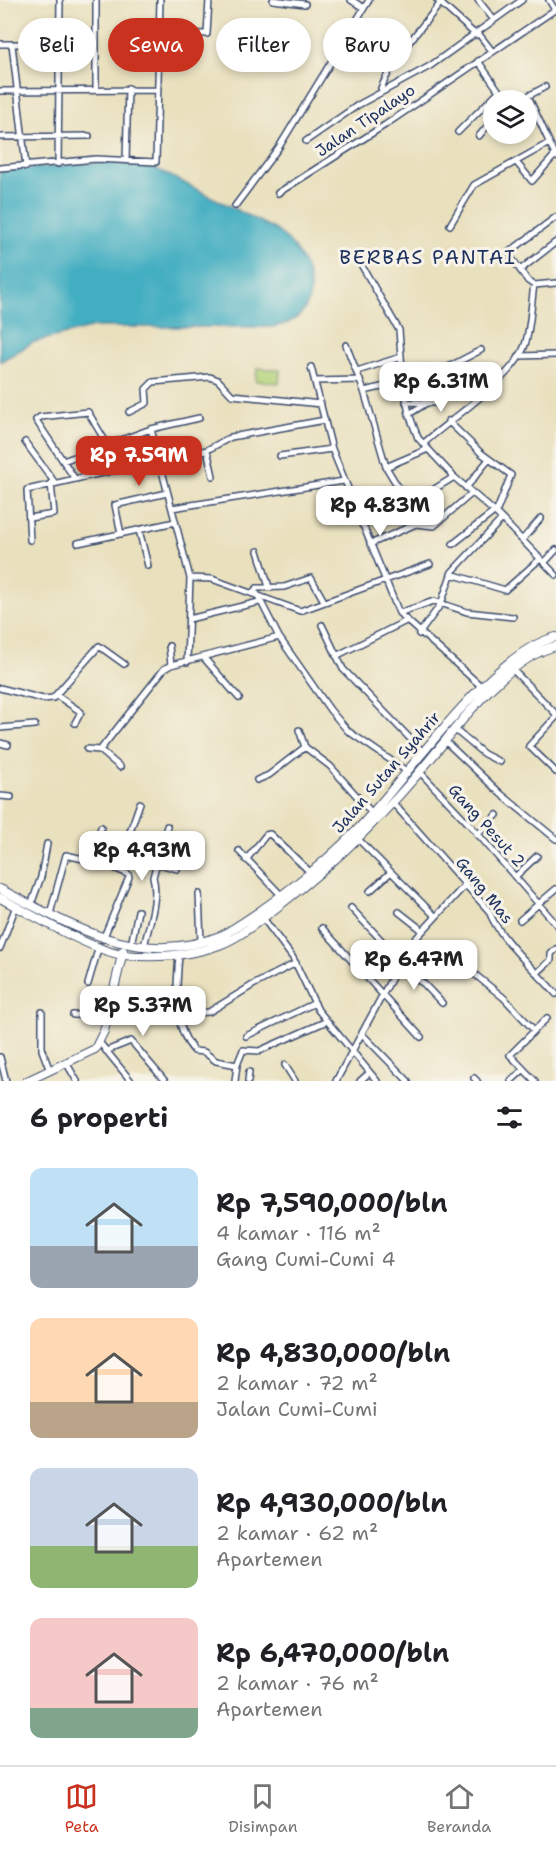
<!DOCTYPE html>
<html lang="id">
<meta charset="utf-8">
<style>
:root{--surface:#fff;--page:#f6f6f6;--text:#202124;--muted:#757577;--line:#e0e0e0;--accent:#c8321e}
body{margin:0;font-family:"Shantell Sans",sans-serif;background:var(--page);color:var(--text);height:100vh;display:flex;flex-direction:column;font-size:22px;white-space:nowrap}
*{box-sizing:border-box;margin:0}
p{font-size:20px;color:var(--muted)}
.icon{flex:none;width:33px;height:33px;fill:none;stroke:currentColor;stroke-width:2;stroke-linecap:round;stroke-linejoin:round}
.map{position:relative;height:1081px;overflow:hidden}
.panel{display:flex;flex-direction:column;background:var(--surface);flex:1}
.panel>*{flex:none}
.top-card{position:absolute;left:18px;top:18px;width:520px;height:54px;display:flex;gap:12px}
.tools{position:absolute;left:483px;top:90px;display:grid;gap:12px}
.tools a{display:grid;place-items:center;width:54px;height:54px;border-radius:50%;background:var(--surface);box-shadow:0 3px 9px #0003;font-size:30px}
.price{position:absolute;translate:-50% -51px;padding:0 14px;border-radius:12px;background:#fff;color:#222;font-size:20px;line-height:39px;filter:drop-shadow(0 2px 3px #0008)}
.price::after{content:'';position:absolute;left:50%;top:36px;width:18px;height:14px;margin-left:-9px;background:inherit;clip-path:polygon(0 0,100% 0,50% 100%)}
.price.on{background:var(--accent);color:#fff}
ul{padding:0;list-style:none}
li{display:flex;align-items:center;gap:18px;height:150px;padding:0 30px}
li span{display:grid;place-items:center;flex:none;width:168px;height:120px;border-radius:12px;color:#555}
li>.icon{margin-inline-start:auto}
span .icon{width:72px;height:72px;fill:#fffc;stroke-width:1}
li b{font-size:26px}
h2{display:flex;justify-content:space-between;align-items:center;height:72px;padding:0 30px;font-size:26px}
.tag{padding:0 21px;border-radius:27px;background:var(--surface);box-shadow:0 3px 9px #0003;font-size:21px;line-height:54px}
.tag.on{background:var(--accent);color:#fff}
.menu{display:flex;justify-content:space-around;align-items:center;height:84px;border-top:2px solid var(--line);background:var(--surface);font-size:16px;color:var(--muted)}
.menu a{display:grid;justify-items:center;gap:3px}
.menu .on{color:var(--accent)}
.map>svg:first-child{display:block}
.pitch{fill:#b5d47b;stroke:#68826c;stroke-width:1.5}
.water{fill:#42aec1;stroke:#2e6e90;stroke-width:1.5}
.lines{fill:none;stroke-linecap:round;stroke-linejoin:round}
.street-casing{stroke:#3a4a6c;stroke-width:8}
.secondary-casing{stroke:#3a4a6c;stroke-width:10}
.street{stroke:#fff;stroke-width:5}
.secondary{stroke:#fff;stroke-width:8}
.labels{text-anchor:middle;stroke-width:6;stroke-linejoin:round;paint-order:stroke}
.street-label{font-size:16px;fill:#1b2f5e;stroke:#f7f3e8}
.quarter-label{font-size:20px;letter-spacing:1.5px;fill:#1b2f5e;stroke:#f7f3e8}
</style>
<div class="map">
<svg width="556" height="1081" viewBox="0 0 556 1081">
<rect width="100%" height="100%" fill="#f7f3e8"/>
<filter id="ink" filterUnits="userSpaceOnUse"><feTurbulence type="fractalNoise" baseFrequency=".0167" numOctaves="2"/><feDisplacementMap in="SourceGraphic" scale="12" xChannelSelector="R" yChannelSelector="G"/><feConvolveMatrix kernelMatrix="1 2 1 2 8 2 1 2 1" color-interpolation-filters="sRGB"/></filter>
<filter id="wash" filterUnits="userSpaceOnUse"><feTurbulence type="fractalNoise" baseFrequency=".008" numOctaves="4" result="noise"/><feDisplacementMap in="SourceGraphic" scale="24" xChannelSelector="R" yChannelSelector="G"/><feGaussianBlur stdDeviation="1.35" result="paint"/><feColorMatrix in="noise" values="0 0 0 0 0 0 0 0 0 0 0 0 0 0 0 0 0 1.4 0 .05"/><feComposite in="paint" operator="in"/></filter>
<g filter="url(#wash)">
<rect width="100%" height="100%" fill="#e9e0bd"/>
<path class="pitch" d="M257 368 280 370 279 383 256 381Z"/>
<path class="water" d="M103 162 142 165 161 171 276 230C313 257 331 319 271 327H94L34 342 0 362V171Z"/>
</g>
<g filter="url(#ink)">
<g class="lines">
<g class="street-casing">
<path id="street" d="M273 0 305 4
M351 0 364 8
M437 0 476 35
M478 0 494 20
M549 0 555 10
M159 33 207 34 209 0
M478 33 492 51
M59 38H94
M0 44H59
M12 44 26 167
M545 87 528 96 556 157
M381 88 394 61 443 0
M96 89V0
M0 91 158 90
M505 100 512 94 516 100
M458 132 499 91 478 61
M479 136 494 118
M0 137 89 136
M306 141 358 105 430 66 522 0
M126 160 128 88
M516 162 532 181 555 155
M58 164 60 0
M0 168 96 159 156 162 160 0
M278 193 385 125 556 9
M235 206 279 147 369 0
M450 225 474 185 549 143
M359 261 399 330 403 382 409 414 418 438 454 477 496 513 556 575
M520 270 556 242
M534 285 556 283
M346 345 364 391 386 467 428 449
M519 356 556 355
M311 367 332 449 399 613 482 687
M357 371 401 357
M402 377 435 374 481 350
M315 381 360 380
M364 391 403 382
M406 402 433 403 449 395
M129 412 147 403 146 389 153 382 210 377 218 380 232 395 321 404
M409 414 425 404
M448 421 481 453 511 475 496 513
M151 429 190 578 212 579 300 611 430 564
M25 442 55 483
M107 444 88 412 40 417 36 420 75 479 207 450 231 437 325 420
M423 444C450 419 514 378 525 345 531 326 531 304 534 285L528 281 508 253 556 217
M207 450 213 476
M280 456 332 449
M63 461 151 429 199 418
M386 467 409 505
M466 488 489 459
M172 508 344 481
M29 518 54 514 51 483
M362 525 399 511 454 477
M139 530 148 566
M121 534 115 505 167 493
M30 540 27 490 75 479
M522 540 541 518
M78 543 175 522
M370 544 416 524 434 526 472 493
M453 544 494 512
M258 551 269 587
M544 563 556 550
M451 574 505 590 540 559
M252 593 257 588 284 587 311 578 324 601
M257 594 279 637 330 710 348 731 408 772
M399 613 434 601 467 612 513 617
M189 619 259 602
M322 625 343 669 424 753
M419 634 441 604 452 572 502 519
M169 646 171 665
M336 656 406 621
M204 658 239 698
M187 662 190 578
M513 670 556 714
M0 688 43 699 53 698 99 646 124 664
M56 695 81 712 75 723
M556 717 529 746 556 772
M0 728 35 725
M454 729 484 754 500 762
M299 730 305 747 330 766 372 813
M445 741 501 794 556 839
M0 743 8 745
M87 749 100 750 120 767
M100 750 164 669 171 665 279 637
M420 772 470 825 556 924
M257 780 269 775 305 747
M0 796 11 797
M140 803 128 837 160 848
M393 803 489 911C498 938 537 972 556 994
M477 835 497 815
M359 840 435 916
M239 851 280 894
M93 860 101 827
M246 860 266 835 270 834 310 872
M156 863 177 869
M515 877 537 856
M370 891 390 873
M199 894 201 942
M31 905 41 877 47 844
M351 908 401 961
M399 912 422 930
M50 914 66 855 105 864 128 874 129 877 103 939
M263 918 293 958 318 1010 377 1081
M520 920 556 889
M322 928 421 1037
M131 945 138 911
M144 946C149 925 159 897 153 877L167 826
M0 948 16 906
M179 954C177 987 171 1024 194 1051L204 1052 216 1061 237 1065 235 1081
M462 964 504 998 534 1030
M397 967 423 983 442 1003
M537 973 551 960V954L556 949
M88 984 99 946
M42 1012V1050L50 1071
M178 1014 209 1012 253 985 296 963
M73 1015 107 1016
M362 1034 408 1081
M246 1036 315 1003
M100 1043 131 1081
M106 1051 131 1041 165 1081
M0 1057 6 1081
M67 1064 77 1081
M237 1065 243 1050 259 1051 327 1021
M285 1065 295 1081
M474 1078 477 1081
M248 1081 249 1072
M336 1081 409 946 466 884
M360 1081 369 1073
M511 1081 523 1070
M535 1081 510 1055 547 1018"/>
</g>
<g class="secondary-casing">
<path id="secondary" d="M0 889C73 926 139 969 223 935 267 909 321 867 356 831 406 780 489 653 556 637
M0 898C29 913 95 952 124 955 154 958 190 956 219 945 241 937 261 919 280 905 343 857 391 808 441 746 469 711 512 657 556 646
M27 1081 95 1049 104 1031 123 951"/>
</g>
<use href="#street" class="street"/>
<use href="#secondary" class="secondary"/>
</g>
</g>
<g class="labels">
<g class="street-label">
<text transform="translate(365 120) rotate(-34)" y="6">Jalan Tipalayo</text>
<text transform="translate(386 772) rotate(-49)" y="6">Jalan Sutan Syahrir</text>
<text transform="translate(487 825) rotate(48)" y="6">Gang Pesut 2</text>
<text transform="translate(485 890) rotate(51)" y="6">Gang Mas</text>
</g>
<g class="quarter-label">
<text x="428" y="264">BERBAS PANTAI</text>
</g>
</g>
</svg>
<div class="tools">
<a><svg class="icon" aria-label="layers" viewBox="0 0 24 24"><path d="M12 4l9 5-9 5-9-5zM3 14l9 5 9-5"/></svg></a>
</div>
<b class="price" style="left:441px;top:413px">Rp 6.31M</b>
<b class="price on" style="left:139px;top:487px">Rp 7.59M</b>
<b class="price" style="left:380px;top:537px">Rp 4.83M</b>
<b class="price" style="left:142px;top:882px">Rp 4.93M</b>
<b class="price" style="left:414px;top:991px">Rp 6.47M</b>
<b class="price" style="left:143px;top:1037px">Rp 5.37M</b>
<div class="top-card">
<a class="tag">Beli</a>
<a class="tag on">Sewa</a>
<a class="tag">Filter</a>
<a class="tag">Baru</a>
</div>
</div>
<section class="panel">
<h2>6 properti<svg class="icon" aria-label="filters" viewBox="0 0 24 24"><path d="M4 7h16M4 17h16"/><circle cx="9" cy="7" r="2"/><circle cx="15" cy="17" r="2"/></svg></h2>
<ul>
<li><span style="background:linear-gradient(#bfe0f5 65%,#9aa5b1 0)"><svg class="icon" aria-label="home" viewBox="0 0 24 24"><path d="M3 11l9-7 9 7M6 9v11h12V9"/></svg></span><div><b>Rp 7,590,000/bln</b><p>4 kamar · 116 m²</p><p>Gang Cumi-Cumi 4</p></div></li>
<li><span style="background:linear-gradient(#ffd9b3 70%,#b9a48a 0)"><svg class="icon" aria-label="home" viewBox="0 0 24 24"><path d="M3 11l9-7 9 7M6 9v11h12V9"/></svg></span><div><b>Rp 4,830,000/bln</b><p>2 kamar · 72 m²</p><p>Jalan Cumi-Cumi</p></div></li>
<li><span style="background:linear-gradient(#c9d6e8 65%,#8fb573 0)"><svg class="icon" aria-label="home" viewBox="0 0 24 24"><path d="M3 11l9-7 9 7M6 9v11h12V9"/></svg></span><div><b>Rp 4,930,000/bln</b><p>2 kamar · 62 m²</p><p>Apartemen</p></div></li>
<li><span style="background:linear-gradient(#f6c9c9 75%,#7fa58c 0)"><svg class="icon" aria-label="home" viewBox="0 0 24 24"><path d="M3 11l9-7 9 7M6 9v11h12V9"/></svg></span><div><b>Rp 6,470,000/bln</b><p>2 kamar · 76 m²</p><p>Apartemen</p></div></li>
</ul>
</section>
<nav class="menu">
<a class="on"><svg class="icon" aria-label="map" viewBox="0 0 24 24"><path d="M3 6l6-2 6 2 6-2v14l-6 2-6-2-6 2zM9 4v14M15 6v14"/></svg>Peta</a>
<a><svg class="icon" aria-label="saved" viewBox="0 0 24 24"><path d="M7 4h10v16l-5-4-5 4z"/></svg>Disimpan</a>
<a><svg class="icon" aria-label="home" viewBox="0 0 24 24"><path d="M3 11l9-7 9 7M6 9v11h12V9"/></svg>Beranda</a>
</nav>
